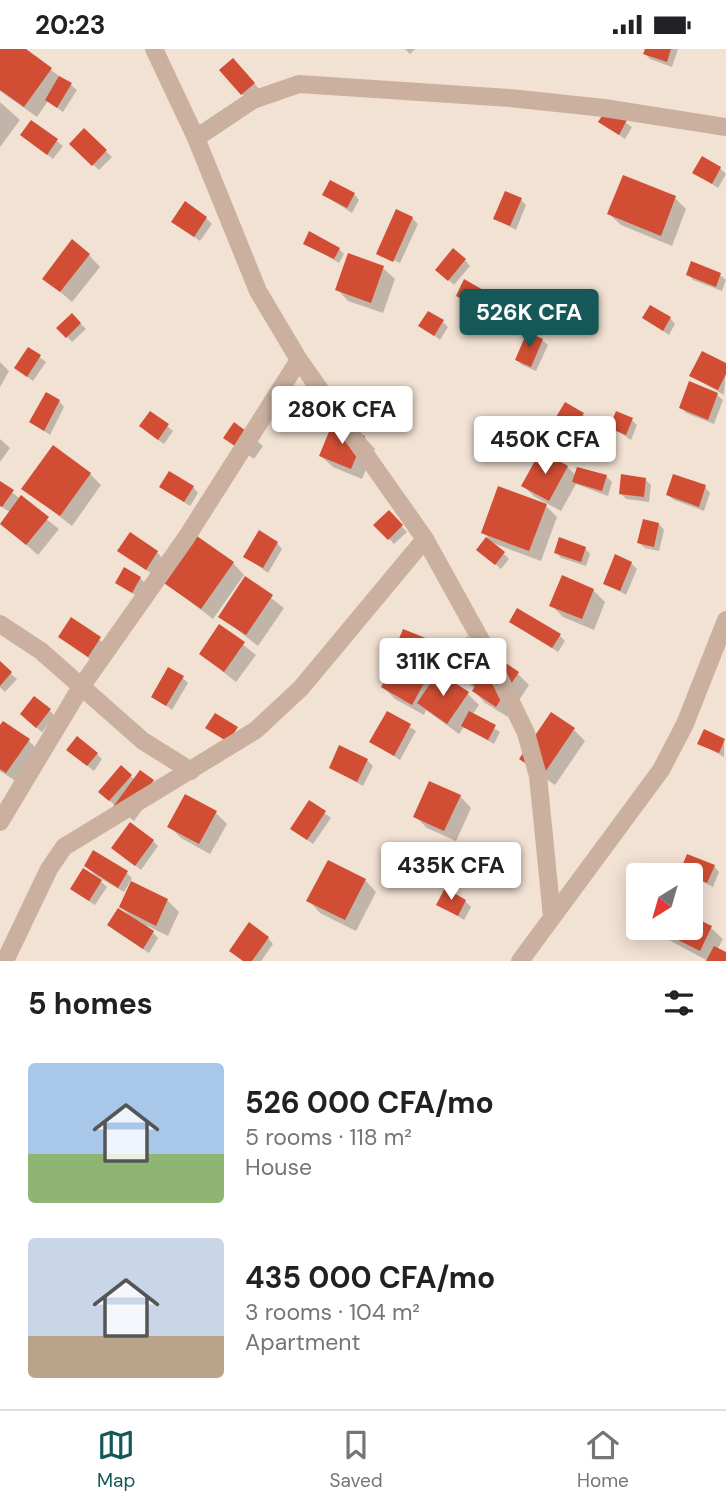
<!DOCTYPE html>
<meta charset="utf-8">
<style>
:root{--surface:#fff;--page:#f2f2f2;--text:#202124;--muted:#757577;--line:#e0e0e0;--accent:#165858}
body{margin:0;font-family:"DM Sans",sans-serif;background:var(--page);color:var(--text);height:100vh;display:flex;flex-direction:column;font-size:26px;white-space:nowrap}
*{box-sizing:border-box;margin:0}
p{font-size:23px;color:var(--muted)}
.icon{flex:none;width:38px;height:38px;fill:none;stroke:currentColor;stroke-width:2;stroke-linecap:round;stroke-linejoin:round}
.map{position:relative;height:912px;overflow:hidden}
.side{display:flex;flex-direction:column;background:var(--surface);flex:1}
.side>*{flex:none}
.needle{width:46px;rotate:217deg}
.tools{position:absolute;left:626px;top:814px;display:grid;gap:14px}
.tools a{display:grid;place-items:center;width:77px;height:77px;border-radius:7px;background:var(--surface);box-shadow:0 4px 18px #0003;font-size:35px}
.price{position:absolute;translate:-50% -60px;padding:0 16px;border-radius:7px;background:#fff;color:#222;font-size:23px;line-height:46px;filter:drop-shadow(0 2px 4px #0008)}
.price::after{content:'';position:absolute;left:50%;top:42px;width:21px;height:16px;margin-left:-10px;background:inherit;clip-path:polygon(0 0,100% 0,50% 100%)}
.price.active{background:var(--accent);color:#fff}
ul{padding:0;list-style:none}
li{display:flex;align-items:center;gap:21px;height:175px;padding:0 28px}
li span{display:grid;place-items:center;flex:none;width:196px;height:140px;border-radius:7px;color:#555}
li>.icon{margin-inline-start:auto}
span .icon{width:84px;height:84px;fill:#fffc;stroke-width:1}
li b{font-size:30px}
h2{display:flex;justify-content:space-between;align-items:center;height:84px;padding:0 28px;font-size:30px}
.status{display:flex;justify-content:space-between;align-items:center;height:49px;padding:0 35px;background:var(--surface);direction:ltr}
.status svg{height:19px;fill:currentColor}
.tabs{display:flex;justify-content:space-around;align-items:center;height:98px;border-top:2px solid var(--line);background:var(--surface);font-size:19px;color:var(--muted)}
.tabs a{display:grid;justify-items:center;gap:4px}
.tabs .active{color:var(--accent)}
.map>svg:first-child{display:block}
.shadow{fill:#0003}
.building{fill:#d14e34}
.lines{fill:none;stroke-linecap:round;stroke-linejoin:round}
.minor{stroke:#cbb09f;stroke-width:18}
</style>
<div class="status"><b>20:23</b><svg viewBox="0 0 49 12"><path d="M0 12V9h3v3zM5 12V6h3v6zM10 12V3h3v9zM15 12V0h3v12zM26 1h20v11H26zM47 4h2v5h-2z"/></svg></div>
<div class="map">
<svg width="726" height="912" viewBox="0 0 726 912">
<rect width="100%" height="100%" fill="#f2e2d4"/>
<path class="shadow" d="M0 0H23L71 36 77 41 63 63 48 52 37 68 0 42Z
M405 0H415L410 5Z
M646 0H678L672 18 650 10 645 5Z
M238 16 259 40 247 50 242 45Z
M0 53 20 71 0 98Z
M607 61 632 78 625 90 600 73Z
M32 73 63 97 53 110 28 91Z
M84 82 112 108 99 121 71 95Z
M720 119 726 125 718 139 694 123Z
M354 145 359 151 352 164 324 146Z
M675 149 686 160 672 197 621 176 609 165Z
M521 151 526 156 516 181 495 170Z
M206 169 212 175 200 192 173 173Z
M412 169 418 175 400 214 382 206V209L378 205Z
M305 194 339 200 344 205 339 214Z
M89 206 100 218 72 253 44 229Z
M349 206 383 219 395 230 383 264 348 252 337 240Z
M465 211 470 217 454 236 443 226Z
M692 214 720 226 726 231 722 242 693 231 688 225Z
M482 242 488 247 481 261 458 247Z
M72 266 86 280 72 293 59 279Z
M644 269H670L675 275 669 286Z
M443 273 448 278 440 291 421 277Z
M542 291 548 296 536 322 522 316 517 311Z
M29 300 46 313 33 332 22 324Z
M0 313 9 322 0 338Z
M726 316 724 346 691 327Z
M716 345 723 351 714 375 686 364 681 358Z
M59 352 64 358 50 386 31 373Z
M582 365 588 370 577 388 555 373Z
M632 371 637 376 631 391 611 378Z
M167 377 173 382 164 395 146 382Z
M364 388 375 400 362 430 333 418 321 407Z
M0 390 10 399 0 413Z
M257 392 263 397 254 410 231 394Z
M567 418 576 426 606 427 612 433 608 447 576 435 561 462 535 448 523 437Z
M90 425 101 436 72 477 24 440Z
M646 431 651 436 649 453 626 450 621 445Z
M0 434 59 480 38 506 1 474 10 463 0 457Z
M161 438H193L198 444 190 457Z
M705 438 710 444 704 462 674 451 668 446Z
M544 455 557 468 541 512 493 494 509 510 501 520 478 501 488 488 483 483Z
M389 464 407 483 394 495 376 476Z
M659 475 664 481 659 502 645 499 639 494Z
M277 494 282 500 268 524 245 507Z
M585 499 590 505 586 517 561 509 556 503Z
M119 502 157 503 162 509 152 525Z
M233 514 244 526 213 570 163 532Z
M631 514 637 520 626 546 605 534Z
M140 529 146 535 138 548 117 534Z
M246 530 284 559 258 597 220 567Z
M593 541 605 553 594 581 563 568 551 556Z
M71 570 105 595 94 613 60 588Z
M511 572 560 587 565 592 558 603Z
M220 577 256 606 236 633 201 605Z
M427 592 433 597 427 611 398 597Z
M0 615 17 630 5 643 0 638Z
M449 618 517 624 529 636 508 668 485 654 474 642 475 640Z
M427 628 433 634 467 644 479 656 472 666 500 683 494 695 464 678 459 685 426 661 424 666 395 650 383 638Z
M183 629 188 634 172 661 153 647Z
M50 662 55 667 42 683 27 671Z
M387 664 416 682 400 711 372 693Z
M0 679 28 691 40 703 19 734 0 722Z
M574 681 585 692 555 736 533 721Z
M724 691V708L699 694Z
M97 705 102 710 94 722 74 706Z
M367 711 373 717 363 737 331 719Z
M121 719 135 731 140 723 158 738 134 772 105 748Z
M460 747 471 759 456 792 427 779 416 768Z
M310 753 331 769 313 795 292 780Z
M216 764 227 775 210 805 181 789 169 777Z
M153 792 158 797 141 821 119 804Z
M86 817 127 824 132 829 130 833 167 851 179 863 168 887 146 876 158 889 149 904 114 881 128 865 121 858 132 835 130 833 124 843 95 826Z
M714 817 719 823 713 838 682 822Z
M97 829 107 838 95 856 78 845Z
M365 831 376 843 356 882 320 864 309 852Z
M465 852 471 858 464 871 438 855Z
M711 879 723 890 717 901 726 905V912H708L669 891 657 880Z
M268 889 273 895 261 912H243Z"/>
<path class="building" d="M0 0H26L52 19 24 58 0 41Z
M645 0H671L667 13 643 5Z
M233 9 255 34 241 46 219 21Z
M59 27 72 34 57 59 45 51Z
M607 59 627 71 619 86 598 73Z
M31 71 58 90 47 106 20 86Z
M84 79 107 101 92 117 69 95Z
M702 107 721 118 712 135 692 124Z
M623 126 676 147 661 187 607 165Z
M330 131 355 144 347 159 322 146Z
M505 142 522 149 510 177 493 170Z
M185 152 207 168 194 188 171 173Z
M396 160 413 168 393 213 376 205Z
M309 182 340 199 334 210 303 195Z
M72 190 90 205 60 243 42 230Z
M453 199 466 210 448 232 435 221Z
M348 204 384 217 371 254 335 241Z
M691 212 721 224 716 238 686 226Z
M464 230 483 241 475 257 456 247Z
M650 256 671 268 663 282 642 269Z
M428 262 444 271 434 287 418 277Z
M72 264 81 274 66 289 56 279Z
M527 283 543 290 531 318 515 311Z
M28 298 41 306 27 328 14 319Z
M702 302 726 314V325L718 341 689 327Z
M689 332 718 344 708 371 679 359Z
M46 343 60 351 44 382 29 373Z
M565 353 584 364 571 384 553 373Z
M150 362 169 375 158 391 139 377Z
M616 362 633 369 626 386 609 379Z
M234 373 258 391 248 406 223 389Z
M333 373 365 387 351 420 319 407Z
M53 396 91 424 60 467 21 440Z
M541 401 568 417 549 452 521 437Z
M577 418 607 426 602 442 572 433Z
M169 422 194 437 184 453 159 438Z
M621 425 646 429 644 448 619 445Z
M673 425 706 436 699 458 666 446Z
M0 432 14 441 2 458 0 457Z
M498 437 547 455 529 502 481 484Z
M21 446 49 468 26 496 0 475Z
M389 461 403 476 388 491 373 476Z
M643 470 659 474 654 498 637 494Z
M259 481 278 493 263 519 243 508Z
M130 483 158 502 146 521 117 502Z
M194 485 234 513 201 560 161 532Z
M486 488 505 503 495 516 476 501Z
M559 488 586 498 581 513 554 504Z
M615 505 632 513 620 542 603 535Z
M124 518 141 528 132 544 115 534Z
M562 526 594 540 582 570 549 557Z
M245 527 273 546 246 586 218 568Z
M517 559 561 585 552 599 509 573Z
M71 568 101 588 88 608 58 588Z
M219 575 245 593 224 623 199 605Z
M403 580 428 590 421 607 396 597Z
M467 588 519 623 496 658 472 642 475 637 447 618Z
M398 609 428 627 412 656 381 638Z
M0 612 12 623 0 637Z
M168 618 184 627 166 657 151 648Z
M438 623 469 643 447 675 417 654Z
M34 647 51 660 36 679 20 665Z
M387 662 411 675 394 707 369 693Z
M469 662 496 676 488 691 461 677Z
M551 663 575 679 543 726 519 710Z
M215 664 238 678 228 693 205 679Z
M3 672 30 690 6 724 0 720V676Z
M704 680 725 690 719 704 697 695Z
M77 687 98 704 87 717 66 701Z
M339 696 368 710 357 733 329 719Z
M121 716 132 726 109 752 98 743Z
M140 721 154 731 127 768 113 758Z
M429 732 461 746 444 782 413 768Z
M185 745 217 762 199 795 167 778Z
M309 751 326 762 307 791 290 780Z
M130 773 154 791 135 817 111 799Z
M93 801 128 822 118 839 84 817Z
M687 805 715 816 707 834 680 822Z
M328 811 366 830 345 871 306 852Z
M83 819 102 831 89 852 70 840Z
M131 832 168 850 156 877 119 858Z
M445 839 466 851 458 867 436 856Z
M118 859 154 882 143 900 107 876Z
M691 867 712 877 700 902 652 878H691Z
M249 873 269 888 252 912H243L229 902Z
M714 897 726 903V912H706Z"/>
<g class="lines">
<path class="minor" d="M154 0 196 89 258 242 299 311 425 490 482 593 526 684 538 727 552 868
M196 89 253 51 299 35 510 49 604 59 726 78
M0 575 41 602 143 692 191 722
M0 773 81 638 186 489 299 311
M5 912 49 820 64 798 256 681 301 639 425 490
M520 912 661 721 685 675 726 571"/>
</g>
</svg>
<div class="tools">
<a><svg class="needle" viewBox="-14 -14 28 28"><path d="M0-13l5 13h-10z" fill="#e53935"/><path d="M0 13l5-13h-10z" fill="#757577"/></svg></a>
</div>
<b class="price active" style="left:529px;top:300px">526K CFA</b>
<b class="price" style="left:342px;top:397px">280K CFA</b>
<b class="price" style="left:545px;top:427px">450K CFA</b>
<b class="price" style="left:443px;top:649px">311K CFA</b>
<b class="price" style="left:451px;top:853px">435K CFA</b>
</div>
<section class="side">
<h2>5 homes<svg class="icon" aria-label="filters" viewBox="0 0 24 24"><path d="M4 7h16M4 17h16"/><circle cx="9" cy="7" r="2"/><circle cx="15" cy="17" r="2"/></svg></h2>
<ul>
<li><span style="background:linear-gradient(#a9c7e8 65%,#8fb573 0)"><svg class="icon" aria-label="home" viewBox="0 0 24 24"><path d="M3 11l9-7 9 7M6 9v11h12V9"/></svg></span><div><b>526 000 CFA/mo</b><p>5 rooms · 118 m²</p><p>House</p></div></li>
<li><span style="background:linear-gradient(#c9d6e8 70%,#b9a48a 0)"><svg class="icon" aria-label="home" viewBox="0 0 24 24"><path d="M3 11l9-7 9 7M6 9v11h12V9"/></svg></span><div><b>435 000 CFA/mo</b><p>3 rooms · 104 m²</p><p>Apartment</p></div></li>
</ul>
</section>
<nav class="tabs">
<a class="active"><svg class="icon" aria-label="map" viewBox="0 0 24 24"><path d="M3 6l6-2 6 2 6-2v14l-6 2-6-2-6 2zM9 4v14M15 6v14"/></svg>Map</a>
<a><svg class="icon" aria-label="saved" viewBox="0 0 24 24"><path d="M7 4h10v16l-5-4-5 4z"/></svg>Saved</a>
<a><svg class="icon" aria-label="home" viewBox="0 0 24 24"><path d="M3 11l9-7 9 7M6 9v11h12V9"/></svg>Home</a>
</nav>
